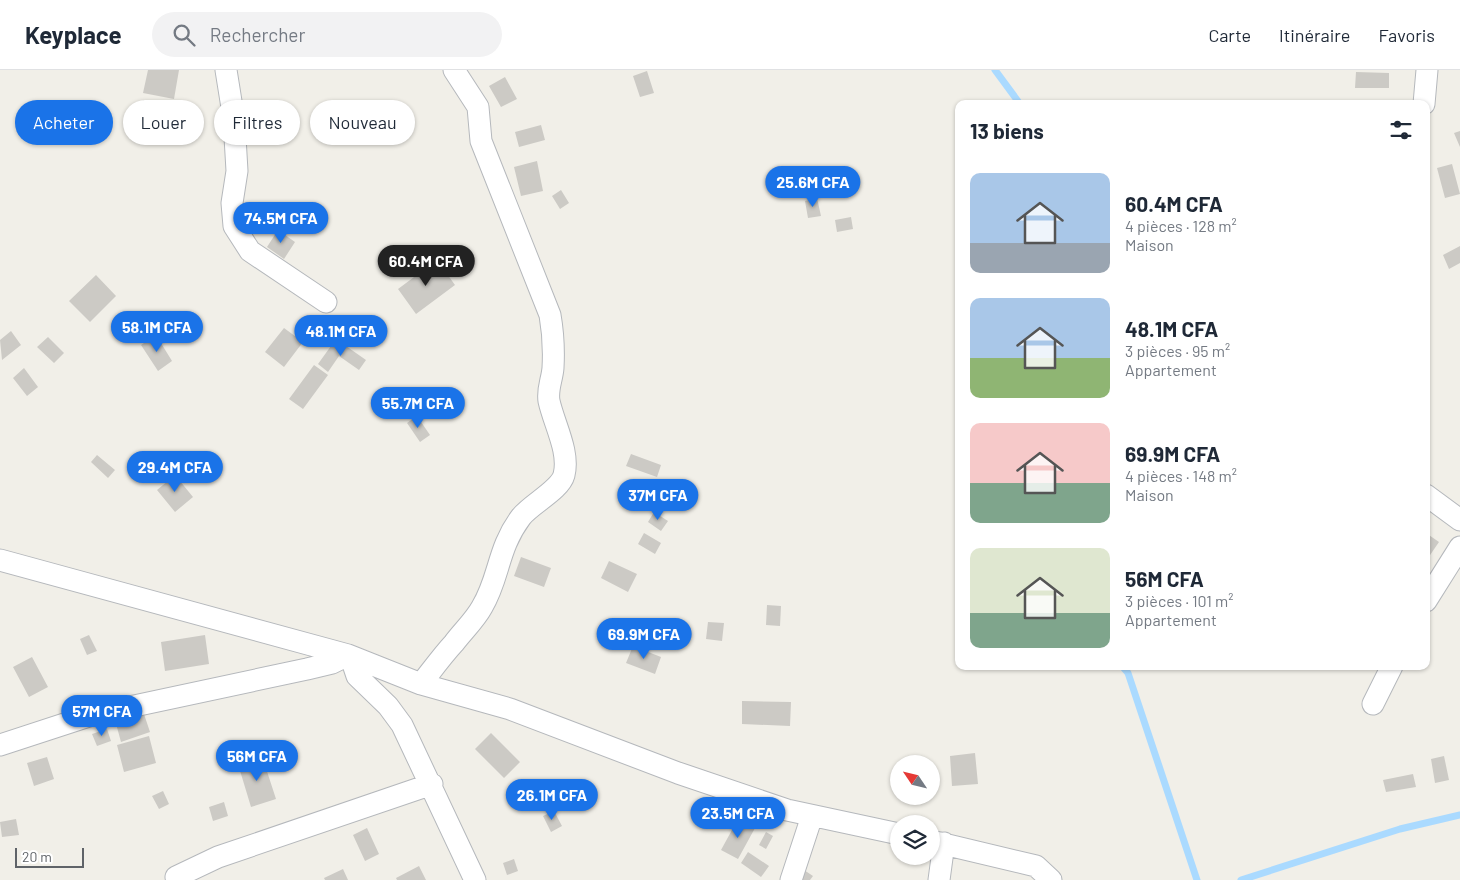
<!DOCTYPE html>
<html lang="fr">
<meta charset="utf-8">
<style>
:root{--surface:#fff;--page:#f2f2f3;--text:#1f2937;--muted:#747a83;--line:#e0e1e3;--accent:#1a73e8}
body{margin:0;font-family:Barlow,sans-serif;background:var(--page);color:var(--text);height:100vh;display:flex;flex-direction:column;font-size:19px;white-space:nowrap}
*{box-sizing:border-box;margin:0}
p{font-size:16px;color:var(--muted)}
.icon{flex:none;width:28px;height:28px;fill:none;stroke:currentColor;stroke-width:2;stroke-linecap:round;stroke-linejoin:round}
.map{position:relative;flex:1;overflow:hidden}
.side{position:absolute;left:955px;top:30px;width:475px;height:570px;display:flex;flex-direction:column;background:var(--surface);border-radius:10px;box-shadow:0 1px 4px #0004}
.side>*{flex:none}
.hud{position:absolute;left:15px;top:30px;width:475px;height:45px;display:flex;gap:10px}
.needle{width:32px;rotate:305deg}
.fabs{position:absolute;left:890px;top:685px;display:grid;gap:10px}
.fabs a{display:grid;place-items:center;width:50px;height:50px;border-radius:50%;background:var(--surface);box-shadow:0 1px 4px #0004;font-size:25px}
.scale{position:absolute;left:15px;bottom:12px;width:69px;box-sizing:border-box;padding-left:5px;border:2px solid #5f6368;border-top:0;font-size:14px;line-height:18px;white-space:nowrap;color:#5f6368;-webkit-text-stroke:4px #fff;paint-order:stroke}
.price{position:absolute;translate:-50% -42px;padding:0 11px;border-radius:18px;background:var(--accent);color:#fff;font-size:16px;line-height:32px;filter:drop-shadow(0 1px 2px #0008)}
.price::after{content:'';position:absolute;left:50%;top:30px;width:15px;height:11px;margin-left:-8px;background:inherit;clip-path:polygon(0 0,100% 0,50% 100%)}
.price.active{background:#222;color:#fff}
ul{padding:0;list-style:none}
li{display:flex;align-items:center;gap:15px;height:125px;padding:0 15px}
li span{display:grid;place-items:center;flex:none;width:140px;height:100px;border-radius:10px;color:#555}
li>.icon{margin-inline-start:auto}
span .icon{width:60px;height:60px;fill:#fffc;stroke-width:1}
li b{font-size:21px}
h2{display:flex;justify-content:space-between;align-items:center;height:60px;padding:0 15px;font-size:21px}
.pill{padding:0 18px;border-radius:22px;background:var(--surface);box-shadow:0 1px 4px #0004;font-size:18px;line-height:45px}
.pill.active{background:var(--accent);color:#fff}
header{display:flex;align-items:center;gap:30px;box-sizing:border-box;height:70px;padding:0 25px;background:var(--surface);border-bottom:1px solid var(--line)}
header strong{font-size:24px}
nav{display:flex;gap:28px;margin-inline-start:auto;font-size:18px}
.search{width:350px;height:45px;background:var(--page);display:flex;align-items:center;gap:12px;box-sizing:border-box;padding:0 18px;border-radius:28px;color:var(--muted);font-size:19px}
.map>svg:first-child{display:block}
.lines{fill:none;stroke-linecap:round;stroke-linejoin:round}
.stream{stroke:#aadaff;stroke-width:7}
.building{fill:#cccac5}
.minor-casing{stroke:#b5b8bc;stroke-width:23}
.minor{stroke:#fff;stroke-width:21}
</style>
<header>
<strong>Keyplace</strong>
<div class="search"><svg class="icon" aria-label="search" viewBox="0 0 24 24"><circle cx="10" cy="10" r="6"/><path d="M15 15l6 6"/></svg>Rechercher</div>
<nav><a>Carte</a><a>Itinéraire</a><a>Favoris</a></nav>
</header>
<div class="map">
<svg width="1460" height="810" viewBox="0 0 1460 810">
<rect width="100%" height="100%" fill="#f1efe8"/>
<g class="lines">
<path class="stream" d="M995 0 1020 34
M1122 596 1128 603 1197 810
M1241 810 1400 759 1460 745"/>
</g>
<path class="building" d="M148 0H179L174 29 143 23Z
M647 1 654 23 640 27 633 6Z
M1356 2 1389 3V18H1355Z
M505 7 517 29 501 37 489 16Z
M143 30 160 33 154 65 136 62Z
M177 36 189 38 187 54 174 52Z
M541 55 545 70 519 77 515 62Z
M1460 61V77L1454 63Z
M537 91 543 121 521 126 514 97Z
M1452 94 1460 124 1445 128 1437 98Z
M561 120 569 133 560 139 552 126Z
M817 128 821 146 808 148 805 131Z
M851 147 853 159 837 162 835 150Z
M278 160 295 172 284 189 267 177Z
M1460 176V193L1449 199 1443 185Z
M437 190 455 215 416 244 398 219Z
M96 205 116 226 90 252 69 231Z
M284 258 303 272 284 297 265 282Z
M11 261 21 275 2 290 0 270Z
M156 265 172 291 158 301 141 275Z
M48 267 64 283 54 293 37 277Z
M336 269 366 290 359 300 339 286 328 302 318 294Z
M314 295 328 305 303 339 289 329Z
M24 298 38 317 27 326 13 308Z
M417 346 430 365 420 372 407 353Z
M631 384 661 395 657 407 626 396Z
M97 385 115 400 108 408 91 392Z
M175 405 193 427 175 442 157 420Z
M654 442 668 451 661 461 648 452Z
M644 463 661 473 655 484 638 474Z
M1426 463 1439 472 1426 491Z
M521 487 551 498 544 517 514 506Z
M609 491 637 504 628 522 601 508Z
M767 535 781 536 780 556 766 555Z
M708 552 724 553 722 571 706 569Z
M89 565 97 581 87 585 80 569Z
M205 565 209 594 165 601 161 572Z
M633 576 661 587 655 604 626 593Z
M32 587 48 617 29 627 13 597Z
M742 631 791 632 790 656 742 654Z
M143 641 150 662 121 672 115 650Z
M107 659 111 671 97 676 92 664Z
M491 663 520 692 504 708 475 679Z
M149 666 156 693 124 702 117 675Z
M975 683 978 714 952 716 950 686Z
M262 686 276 729 251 737 238 694Z
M1444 686 1449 710 1435 713 1431 689Z
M47 687 54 709 34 716 27 693Z
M1413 704 1416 717 1386 722 1383 710Z
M163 721 169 734 159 739 152 726Z
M224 732 228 746 213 751 209 737Z
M554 741 562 756 551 762 543 746Z
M16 749 19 765 2 767 0 752Z
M738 749 755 758 738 789 721 780Z
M367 758 379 784 365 791 353 765Z
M766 762 773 766 766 779 759 775Z
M748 782 769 796 761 807 741 793Z
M514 789 518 801 507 805 503 793Z
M419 796 426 810H397L396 808Z
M343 799 348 810H325L324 808Z
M804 800 813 806 810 810H797Z"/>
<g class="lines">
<g class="minor-casing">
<path id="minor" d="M226 0 234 50 237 101 232 133 234 156 250 181 326 232
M1424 34 1427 0
M1426 425 1460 450
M0 490 348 585 421 614 510 639 678 703 787 740 899 764
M1426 531 1460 477
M357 589 354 597 357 606 388 636 402 655 475 810
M421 614C432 600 442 586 454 573 463 561 475 550 482 537 500 507 497 479 521 447 531 434 560 420 564 405 570 382 554 354 549 331 547 319 552 310 553 298 554 280 553 262 550 245L481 71 478 37 454 0
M1373 634 1392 596
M0 675 92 645 307 599 332 593 348 585
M931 771 1036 796 1051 810
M176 807 218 787 432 714
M791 810 812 746
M939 810 944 773"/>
</g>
<use href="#minor" class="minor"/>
</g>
</svg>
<div class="fabs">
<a><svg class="needle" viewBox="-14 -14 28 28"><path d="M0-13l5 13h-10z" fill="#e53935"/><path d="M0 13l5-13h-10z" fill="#747a83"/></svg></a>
<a><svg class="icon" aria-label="layers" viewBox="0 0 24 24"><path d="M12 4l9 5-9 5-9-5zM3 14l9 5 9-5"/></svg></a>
</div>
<div class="scale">20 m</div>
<b class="price" style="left:813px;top:138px">25.6M CFA</b>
<b class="price" style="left:281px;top:174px">74.5M CFA</b>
<b class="price active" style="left:426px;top:217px">60.4M CFA</b>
<b class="price" style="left:157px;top:283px">58.1M CFA</b>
<b class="price" style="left:341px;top:287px">48.1M CFA</b>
<b class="price" style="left:418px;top:359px">55.7M CFA</b>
<b class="price" style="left:175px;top:423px">29.4M CFA</b>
<b class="price" style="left:658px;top:451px">37M CFA</b>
<b class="price" style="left:644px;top:590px">69.9M CFA</b>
<b class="price" style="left:102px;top:667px">57M CFA</b>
<b class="price" style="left:257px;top:712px">56M CFA</b>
<b class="price" style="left:552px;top:751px">26.1M CFA</b>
<b class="price" style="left:738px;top:769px">23.5M CFA</b>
<div class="hud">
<a class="pill active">Acheter</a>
<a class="pill">Louer</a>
<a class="pill">Filtres</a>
<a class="pill">Nouveau</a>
</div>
<section class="side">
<h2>13 biens<svg class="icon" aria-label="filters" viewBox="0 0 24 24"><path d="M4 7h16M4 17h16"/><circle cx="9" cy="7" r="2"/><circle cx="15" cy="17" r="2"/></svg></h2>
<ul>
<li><span style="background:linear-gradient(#a9c7e8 70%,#9aa5b1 0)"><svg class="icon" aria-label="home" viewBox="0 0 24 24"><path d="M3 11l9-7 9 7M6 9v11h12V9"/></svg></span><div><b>60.4M CFA</b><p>4 pièces · 128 m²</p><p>Maison</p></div></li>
<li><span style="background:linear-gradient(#a9c7e8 60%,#8fb573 0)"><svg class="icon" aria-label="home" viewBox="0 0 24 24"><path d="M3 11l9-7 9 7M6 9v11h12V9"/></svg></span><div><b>48.1M CFA</b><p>3 pièces · 95 m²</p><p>Appartement</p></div></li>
<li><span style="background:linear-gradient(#f6c9c9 60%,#7fa58c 0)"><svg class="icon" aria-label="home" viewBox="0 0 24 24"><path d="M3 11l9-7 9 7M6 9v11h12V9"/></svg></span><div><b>69.9M CFA</b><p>4 pièces · 148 m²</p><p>Maison</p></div></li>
<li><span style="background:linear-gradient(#dfe7d0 65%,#7fa58c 0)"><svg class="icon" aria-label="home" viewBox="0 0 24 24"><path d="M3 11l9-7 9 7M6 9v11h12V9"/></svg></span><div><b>56M CFA</b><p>3 pièces · 101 m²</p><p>Appartement</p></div></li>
</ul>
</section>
</div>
